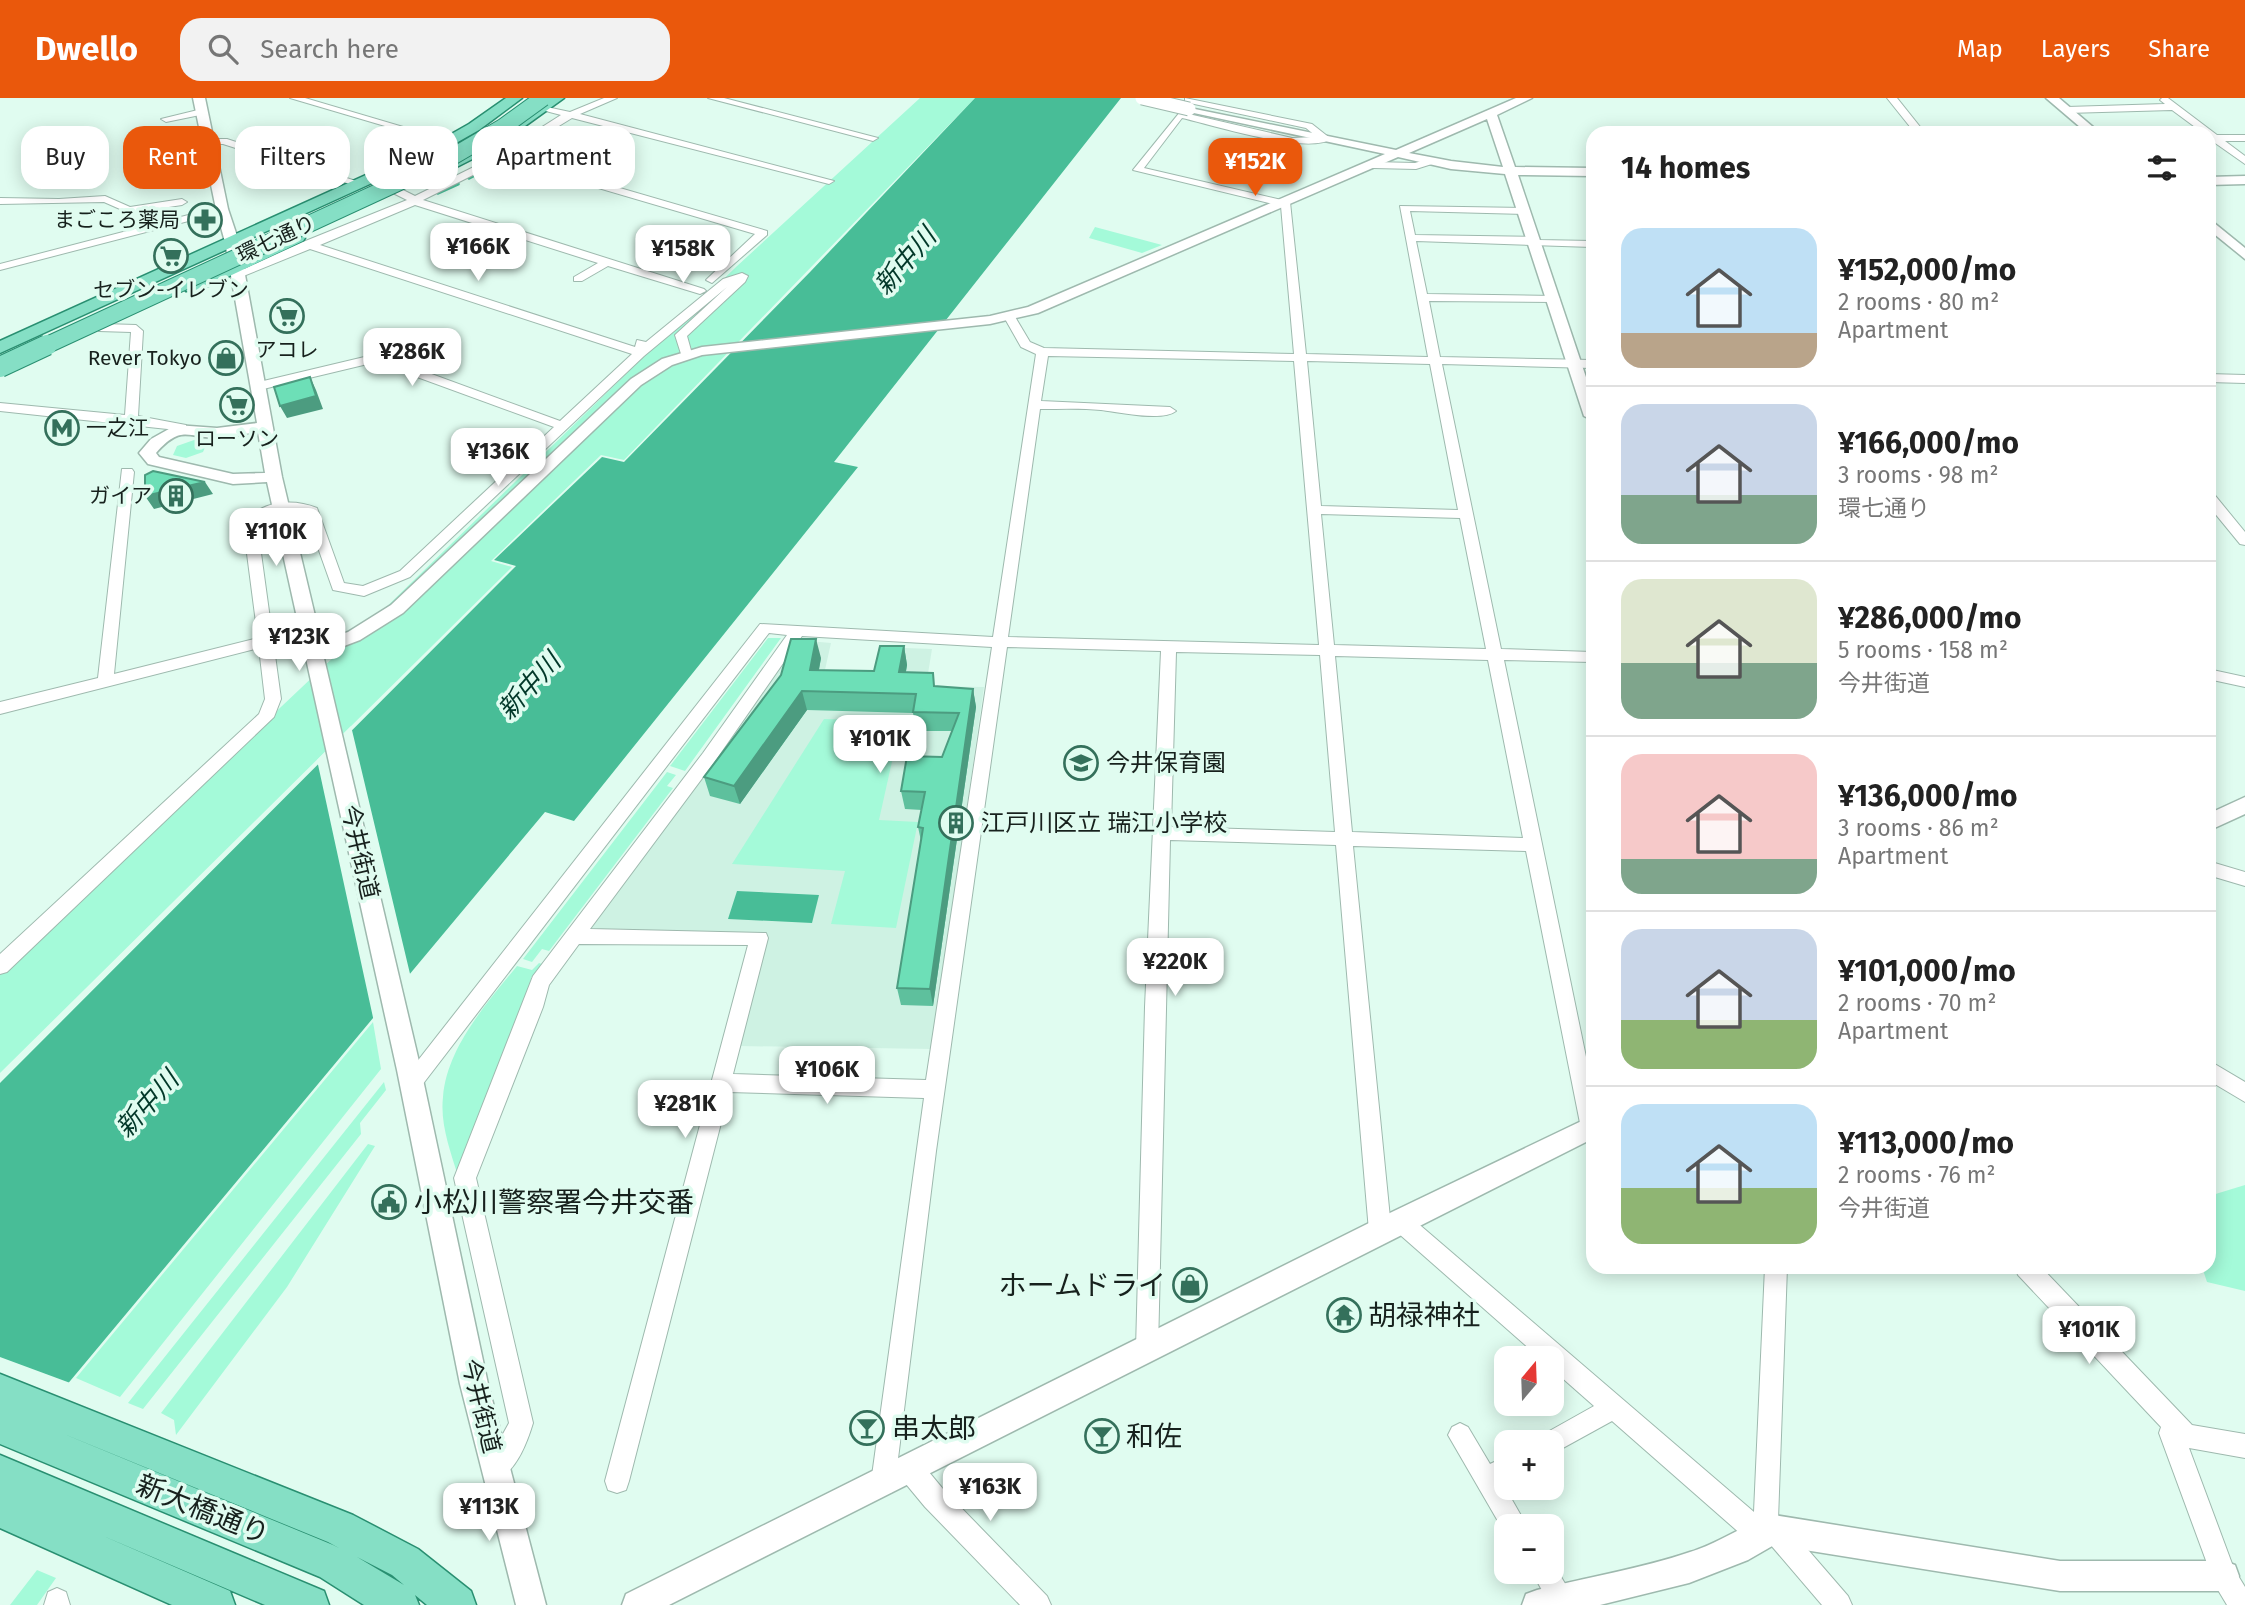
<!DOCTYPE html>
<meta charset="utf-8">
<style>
:root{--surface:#fff;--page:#f2f2f2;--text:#222;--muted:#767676;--line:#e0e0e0;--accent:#ea580c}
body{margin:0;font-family:"Fira Sans","Noto Sans JP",sans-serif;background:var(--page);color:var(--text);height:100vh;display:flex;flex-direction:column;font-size:26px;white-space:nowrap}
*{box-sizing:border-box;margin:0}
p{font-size:23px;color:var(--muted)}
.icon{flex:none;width:38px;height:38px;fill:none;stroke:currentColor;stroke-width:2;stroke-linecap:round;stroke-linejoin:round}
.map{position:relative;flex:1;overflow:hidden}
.details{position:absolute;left:1586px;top:28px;width:630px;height:1148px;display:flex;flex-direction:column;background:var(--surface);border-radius:21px;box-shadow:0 4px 18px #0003}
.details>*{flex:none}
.top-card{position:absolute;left:21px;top:28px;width:665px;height:63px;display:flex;gap:14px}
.needle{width:46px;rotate:19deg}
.fabs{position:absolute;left:1494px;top:1248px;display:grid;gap:14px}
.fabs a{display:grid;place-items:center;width:70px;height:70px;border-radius:14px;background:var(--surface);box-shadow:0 4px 18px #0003;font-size:35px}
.price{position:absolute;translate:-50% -60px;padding:0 16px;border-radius:14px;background:#fff;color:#222;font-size:23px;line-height:46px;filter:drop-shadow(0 2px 4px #0008)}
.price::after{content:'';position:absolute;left:50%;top:42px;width:21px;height:16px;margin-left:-10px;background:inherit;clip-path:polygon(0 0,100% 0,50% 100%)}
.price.on{background:var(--accent);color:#fff}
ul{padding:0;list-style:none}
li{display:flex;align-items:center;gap:21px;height:175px;padding:0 35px}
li+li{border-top:2px solid var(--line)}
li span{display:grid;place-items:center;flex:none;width:196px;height:140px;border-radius:21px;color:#555}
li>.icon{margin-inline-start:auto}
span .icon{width:84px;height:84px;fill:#fffc;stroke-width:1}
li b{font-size:30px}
h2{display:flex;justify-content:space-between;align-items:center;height:84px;padding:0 35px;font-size:30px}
.chip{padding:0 24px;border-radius:21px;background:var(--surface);box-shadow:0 4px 18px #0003;font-size:24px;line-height:63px}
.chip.on{background:var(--accent);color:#fff}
header{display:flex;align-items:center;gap:42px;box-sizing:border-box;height:98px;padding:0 35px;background:var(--accent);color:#fff}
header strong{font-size:33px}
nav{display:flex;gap:38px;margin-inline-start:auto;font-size:24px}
.search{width:490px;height:63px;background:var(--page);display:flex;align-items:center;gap:18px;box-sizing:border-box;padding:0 24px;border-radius:21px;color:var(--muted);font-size:26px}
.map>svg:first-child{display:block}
.built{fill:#cef2e3}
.green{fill:#a4fad9}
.water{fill:#48bd97}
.pier{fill:#e0fcf0}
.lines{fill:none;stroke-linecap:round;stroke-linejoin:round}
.stream{stroke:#48bd97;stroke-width:3.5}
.minor-casing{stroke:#9eb9ae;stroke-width:2}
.tertiary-casing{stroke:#9eb9ae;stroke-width:3}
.primary-casing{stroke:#298f71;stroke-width:3}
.minor{fill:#fff;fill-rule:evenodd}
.tertiary{fill:#fff;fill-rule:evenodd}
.primary{fill:#85dfc5;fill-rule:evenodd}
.tertiary-bridge-casing{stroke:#9eb9ae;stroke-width:15;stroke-linecap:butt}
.primary-bridge-far1-casing{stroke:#298f71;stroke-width:18;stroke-linecap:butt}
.primary-bridge-casing{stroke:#298f71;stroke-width:22;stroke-linecap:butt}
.tertiary-bridge{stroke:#fff;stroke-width:13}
.primary-bridge-far1{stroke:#85dfc5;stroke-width:16}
.primary-bridge{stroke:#85dfc5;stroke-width:20}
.wall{fill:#5ec09d}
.shaded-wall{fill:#4c9c80}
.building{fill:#6ddfb7;stroke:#4c9c80;stroke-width:2}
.labels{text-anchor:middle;stroke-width:7;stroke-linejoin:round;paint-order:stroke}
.far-poi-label{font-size:21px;fill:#17211d;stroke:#e0fcf0;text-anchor:end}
.far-street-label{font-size:21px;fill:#17211d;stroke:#e0fcf0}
.poi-label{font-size:24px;fill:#17211d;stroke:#e0fcf0;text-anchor:start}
.street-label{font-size:24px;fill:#17211d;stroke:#e0fcf0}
.water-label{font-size:26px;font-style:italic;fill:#023829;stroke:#e0fcf0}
.near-poi-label{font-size:28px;fill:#17211d;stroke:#e0fcf0;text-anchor:start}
.near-street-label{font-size:28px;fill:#17211d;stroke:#e0fcf0}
</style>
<header>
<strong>Dwello</strong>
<div class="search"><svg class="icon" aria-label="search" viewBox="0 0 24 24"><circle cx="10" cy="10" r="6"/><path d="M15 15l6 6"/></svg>Search here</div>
<nav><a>Map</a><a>Layers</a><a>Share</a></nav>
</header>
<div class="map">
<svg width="2245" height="1507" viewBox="0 0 2245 1507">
<rect width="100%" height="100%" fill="#e0fcf0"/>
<path class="built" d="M797 542 831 545 822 585 871 587 879 549 932 551 926 588 984 589 932 951 739 948 768 837 590 832Z"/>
<path class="green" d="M920 0H975L624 362 601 357 491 463 512 469 0 975V875L375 520 736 169Z
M1095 129 1162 147 1142 155 1089 140Z
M197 341 207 345 203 354 186 360 173 357 177 348Z
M768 540H781L685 673 670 668Z
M824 621 901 623 879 722 918 724 896 830 831 826 845 773 732 766Z
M667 674 676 677 667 688 673 690 549 853 542 851 532 864 523 861Z
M539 865 547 868 537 881 531 879V897L458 1078C450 1052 440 1026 443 999 447 949 487 905 517 868L532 872Z
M373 924 381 971 120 1299 76 1280Z
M384 984 386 992 360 1025 361 1036 143 1311 128 1305Z
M368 1046 375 1048 287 1189 176 1337 174 1322 161 1315Z
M2245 1087V1193L2207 1184 2202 1169H2208L2209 1098Z
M37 1472 56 1480 37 1507H10Z"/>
<path class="water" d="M975 0H1121L834 364 858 369 574 723 545 714 0 1367V985L516 468 494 462 602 359 624 364 811 173Z
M737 793 819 797 812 825 728 821Z"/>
<path class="pier" d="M351 628 411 880 374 924 317 662Z
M0 1259 73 1286 0 1371Z"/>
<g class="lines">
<path class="stream" d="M510 59 550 33
M469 80 504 62
M438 95 458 86"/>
<g class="minor-casing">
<path id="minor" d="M290 0H305L454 44 446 46Z
M604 0H617L580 16 834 83 829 86 572 20 510 58 767 133V137L712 185 706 182 708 180 755 136 503 62 423 102 704 191 706 193 700 196 608 168 582 183H574V179L598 165 415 107 320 147 635 249 637 242 646 244 723 181 742 175 748 178 745 184 687 238 692 256 690 259H682L675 237 727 189 644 258 410 479 364 498 333 492 306 416 280 413 257 426 281 601 274 619 7 874 0 876V856L259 616 265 601 259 550 0 616V604L98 580 122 371H132L134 374 114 576 258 540 243 425C261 403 292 400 317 410L344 485 363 488 400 473 554 329 376 264 259 292 255 291V285L377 256 560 323 632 256 310 151 241 179 231 177 303 144 407 102 393 95V91H401L415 98 498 57 561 17 542 12V8L570 14Z
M708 0H724L878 40 873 43Z
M1185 0 1312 26 1331 41C1307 57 1213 27 1182 20L1144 70 1290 104 1306 256 1428 259 1400 108 1525 110 1530 113 1525 116 1410 113 1415 137 1534 139 1539 142 1592 143V149L1416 143 1427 196 1554 198 1560 201 1554 204 1429 203 1440 259 1592 262V270L1442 266 1501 551 1592 554V564L1504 562 1592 988V1039L1584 1037 1581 1030 1526 753 1353 748 1390 1120 1391 1116 1399 1113 1407 1116 1754 1414 1765 1169H1787L1778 1422 1784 1424 1848 1498 1852 1507H1822L1769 1445 1760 1448 1751 1445 1612 1323 1552 1356V1344H1540L1544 1336 1594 1308 1552 1271V1260H1540L1390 1128 1388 1140 1380 1143 1372 1140 1369 1133 1336 747 1170 742 1158 1251 1155 1259 1147 1262 1139 1259 1136 1251 1145 909 1161 553 1007 549 936 1053 895 1385 892 1394 883 1397 874 1394 871 1385 924 1000 729 994 629 1383 626 1392 617 1395 608 1392 605 1383 748 847 579 846 549 887 543 909 476 1080 533 1325C527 1345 516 1374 496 1382L487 1379 484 1370 509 1325 454 1080 533 878 703 655 787 537 769 535 419 991 412 994 405 991 402 985 405 979 760 526 993 539 1036 256 1021 249 1004 219 1006 217H1014L1030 244 1044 250 1294 256 1281 108 1133 72 1180 14 1292 40 1317 39 1306 30 1185 4ZM1048 258 1294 263 1319 547 1008 539 1040 311C1060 311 1081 310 1101 312 1119 314 1162 324 1176 313L1170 309 1041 303ZM1307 263 1430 266 1458 412 1321 408ZM1321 416 1460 420 1486 551 1334 547ZM802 538 992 549 926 982 733 976 768 840 766 835 590 831 715 663ZM1176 554 1320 557 1335 734 1171 729ZM1335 558 1488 562 1523 740 1352 734Z
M1887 0H1897L1925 35H1915Z
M2162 0H2168L2217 37H2245V43H2225L2245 58V66L2208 40V35L2089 34 2094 31 2195 29 2172 12 2067 15 2062 12 2067 9 2165 6 2160 2Z
M202 11 207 14 205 16 166 24 161 21Z
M209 41H227L365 86 356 88 223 46H206L204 44Z
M1431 60 1436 63 1435 65 1416 71 1373 70 1368 67 1373 64 1415 65Z
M105 98 130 109 182 101 187 104 182 107 129 115 104 104 0 106V100L59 101Z
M223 108 227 109V113L0 172V166Z
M103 226 136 227 143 233 138 318 186 327V333L0 313V305L125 317 131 234 99 233V227Z
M2208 276 2245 277V285L2208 284Z
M2208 394 2213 395 2245 434V447L2240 446 2208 407Z
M2208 571 2245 579V589L2208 581Z
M2208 763 2245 774V788L2208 777Z
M2208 962 2245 984V1004L2208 982Z
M2015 1169H2041L2192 1327 2245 1336V1360L2189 1350 2234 1471 2245 1489V1507H2227L2215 1487 2159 1335 2161 1329 2018 1177Z
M1460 1325 1468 1329 1490 1366 1507 1358V1384L1503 1386 1527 1428H1507L1506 1437 1448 1337 1452 1329Z
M910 1359 919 1362 943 1391 1047 1498 1051 1507H1020L925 1409 901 1380 898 1371 901 1362Z
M1553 1465 1574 1501 1571 1507H1550L1532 1474H1552Z
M57 1490 66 1494 70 1507H44L48 1494Z"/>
</g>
<g class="tertiary-casing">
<path id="tertiary" d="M193 0H205L228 111 239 144 282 379 321 543 348 534 391 507 631 281 662 261 702 249 990 218 1028 209 1385 56 1189 14 1185 13V9L1396 52 1516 0H1532L1497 17 1515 69 1592 70V78L1518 77 1592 297V322L1584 318 1505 76 1451 71 1398 59 1038 215 990 226 702 257 672 267 641 287 403 515 360 542 323 556 421 972 488 1286 546 1507H516L460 1286 397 972 267 384 233 386 148 366 139 355 151 341 176 327 217 330 257 325 225 144 216 111ZM1487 21 1503 69 1451 63 1409 55ZM258 334 265 375 233 376 159 359 156 355C182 326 187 340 218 340 231 339 245 336 258 334Z
M2046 0H2059L2100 35H2087Z
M2245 78V86L2208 87V79Z
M2208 120 2245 150V161L2208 131Z
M2245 699V716L2208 733V716Z
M1592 1018V1041L669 1507H622L626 1496 1371 1124Z
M1774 1417 2060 1463H2224L2235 1467 2239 1478 2235 1489 2224 1493H2060L1774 1447 1748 1462 1689 1485 1600 1507H1522L1526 1496 1537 1492C1587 1479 1641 1471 1690 1454 1720 1445 1744 1426 1774 1417Z"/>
</g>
<g class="primary-casing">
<path id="primary" d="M506 0H522L479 32 442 53 0 255V243L432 47 469 26Z
M548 0H564L496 49 441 77 436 79 428 74 486 43Z
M297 135 303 137 305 140 303 143 198 193H186L183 189 186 185Z
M0 1276 353 1417 418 1451 471 1493 476 1507H427L415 1497 419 1507H364L320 1479 0 1346ZM59 1334 328 1444 339 1450 333 1447ZM357 1459 392 1477 404 1487Z
M0 1357 324 1493 329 1507H265L101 1437 230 1493 235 1507H172L0 1430Z"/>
</g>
<use href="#minor" class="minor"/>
<use href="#tertiary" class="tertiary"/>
<use href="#primary" class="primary"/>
<g class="tertiary-bridge-casing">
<path id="tertiary-bridge" d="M1142 0 1189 11"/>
</g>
<g class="primary-bridge-far1-casing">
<path id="primary-bridge-far1" d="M43 249 445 63 503 29 543 0"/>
</g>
<g class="primary-bridge-casing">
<path id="primary-bridge" d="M0 269 47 247"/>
</g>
<use href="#tertiary-bridge" class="tertiary-bridge"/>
<use href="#primary-bridge-far1" class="primary-bridge-far1"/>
<use href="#primary-bridge" class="primary-bridge"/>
</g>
<path class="wall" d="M904 548 907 567 906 574 935 589 973 591 976 609 933 908 901 907 897 890 921 743 918 729 922 712 905 711 901 693 942 659 952 633H917L913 615 807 612 740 706 710 698 704 679 821 560 819 572 874 573Z"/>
<path class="shaded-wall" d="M310 279 316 292 323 311 287 320 280 308Z
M205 384 213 396 154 411 145 398Z
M816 541 821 560 815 591 810 572Z
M904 548 907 567 902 593 899 574Z
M973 591 976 609 933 908 930 891Z
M802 593 807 612 740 706 734 688Z"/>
<path class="building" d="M310 279 316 298 280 308 274 289Z
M153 373 205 384 145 398V377Z
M791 541H816L810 572 874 573 880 548H904L899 574 933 575 934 588 973 591 930 891 897 890 923 730 918 729 925 694 901 693 907 658 942 659 959 615 913 614 916 596 802 593 734 688 704 679 781 577Z"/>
<defs>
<g id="pharmacy-ring" transform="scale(1.75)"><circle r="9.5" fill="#e0fcf0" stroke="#34705b" stroke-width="1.5"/><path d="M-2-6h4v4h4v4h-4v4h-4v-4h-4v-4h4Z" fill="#34705b"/></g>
<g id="supermarket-ring" transform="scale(1.75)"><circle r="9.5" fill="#e0fcf0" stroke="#34705b" stroke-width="1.5"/><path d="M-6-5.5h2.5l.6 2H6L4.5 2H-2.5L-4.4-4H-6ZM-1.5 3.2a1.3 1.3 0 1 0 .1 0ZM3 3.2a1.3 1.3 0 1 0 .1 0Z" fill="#34705b"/></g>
<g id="shop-ring" transform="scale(1.75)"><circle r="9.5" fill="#e0fcf0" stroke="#34705b" stroke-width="1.5"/><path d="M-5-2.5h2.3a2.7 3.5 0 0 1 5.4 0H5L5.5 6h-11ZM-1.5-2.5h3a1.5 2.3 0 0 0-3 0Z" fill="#34705b"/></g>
<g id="metro-ring" transform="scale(1.75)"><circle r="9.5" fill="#e0fcf0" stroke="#34705b" stroke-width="1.5"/><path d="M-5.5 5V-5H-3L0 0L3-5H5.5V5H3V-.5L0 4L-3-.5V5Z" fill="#34705b"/></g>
<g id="building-ring" transform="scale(1.75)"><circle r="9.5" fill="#e0fcf0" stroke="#34705b" stroke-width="1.5"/><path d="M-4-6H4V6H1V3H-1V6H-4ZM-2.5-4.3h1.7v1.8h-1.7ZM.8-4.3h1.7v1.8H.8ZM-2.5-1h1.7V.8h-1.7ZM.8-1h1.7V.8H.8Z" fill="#34705b"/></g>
<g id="school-ring" transform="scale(1.75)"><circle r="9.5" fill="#e0fcf0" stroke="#34705b" stroke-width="1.5"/><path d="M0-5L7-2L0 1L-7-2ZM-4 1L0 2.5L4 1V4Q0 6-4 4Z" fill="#34705b"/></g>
<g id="civic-ring" transform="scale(1.75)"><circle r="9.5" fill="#e0fcf0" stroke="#34705b" stroke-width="1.5"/><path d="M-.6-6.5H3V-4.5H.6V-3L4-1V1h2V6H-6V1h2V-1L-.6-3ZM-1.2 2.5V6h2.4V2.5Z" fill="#34705b"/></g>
<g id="temple-ring" transform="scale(1.75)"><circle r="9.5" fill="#e0fcf0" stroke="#34705b" stroke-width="1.5"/><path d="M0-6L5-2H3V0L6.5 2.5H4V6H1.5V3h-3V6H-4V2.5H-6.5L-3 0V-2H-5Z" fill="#34705b"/></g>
<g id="bar-ring" transform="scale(1.75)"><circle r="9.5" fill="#e0fcf0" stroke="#34705b" stroke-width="1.5"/><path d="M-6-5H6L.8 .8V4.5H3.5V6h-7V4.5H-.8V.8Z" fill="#34705b"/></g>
</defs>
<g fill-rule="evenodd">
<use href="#pharmacy-ring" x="205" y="122"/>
<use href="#supermarket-ring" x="171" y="158"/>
<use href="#supermarket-ring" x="287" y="218"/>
<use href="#shop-ring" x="226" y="260"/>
<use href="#supermarket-ring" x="237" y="307"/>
<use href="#metro-ring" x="62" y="330"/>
<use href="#building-ring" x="176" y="398"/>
<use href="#school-ring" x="1081" y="665"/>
<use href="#building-ring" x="956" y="725"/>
<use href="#civic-ring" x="389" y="1104"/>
<use href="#shop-ring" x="1190" y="1187"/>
<use href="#temple-ring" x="1344" y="1217"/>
<use href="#bar-ring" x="867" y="1330"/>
<use href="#bar-ring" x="1102" y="1338"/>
</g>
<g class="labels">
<g class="far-poi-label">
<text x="180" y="129">まごころ薬局</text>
<text x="171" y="199" text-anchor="middle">セブン-イレブン</text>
<text x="287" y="259" text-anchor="middle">アコレ</text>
<text x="202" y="267">Rever Tokyo</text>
<text x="86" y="337" text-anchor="start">一之江</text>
<text x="237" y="348" text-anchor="middle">ローソン</text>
<text x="152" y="405">ガイア</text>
</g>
<g class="far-street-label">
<text transform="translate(276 141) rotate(-25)" y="7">環七通り</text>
</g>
<g class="poi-label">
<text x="1106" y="673">今井保育園</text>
<text x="981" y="733">江戸川区立 瑞江小学校</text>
</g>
<g class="street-label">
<text transform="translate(360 754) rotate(77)" y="8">今井街道</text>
<text transform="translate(481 1308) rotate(76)" y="8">今井街道</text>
</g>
<g class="water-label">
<text transform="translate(905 163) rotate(-49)" y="9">新中川</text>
<text transform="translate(529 588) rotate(-48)" y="9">新中川</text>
<text transform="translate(147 1006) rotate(-48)" y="9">新中川</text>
</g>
<g class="near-poi-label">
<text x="414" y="1114">小松川警察署今井交番</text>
<text x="1166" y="1197" text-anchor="end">ホームドライ</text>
<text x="1368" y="1227">胡禄神社</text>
<text x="892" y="1340">串太郎</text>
<text x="1126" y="1348">和佐</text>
</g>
<g class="near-street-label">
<text transform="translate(203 1411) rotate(22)" y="10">新大橋通り</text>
</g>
</g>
</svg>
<div class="fabs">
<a><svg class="needle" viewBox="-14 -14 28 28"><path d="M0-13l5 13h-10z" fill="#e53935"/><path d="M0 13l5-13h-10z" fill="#767676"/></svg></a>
<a>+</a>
<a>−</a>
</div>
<b class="price on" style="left:1255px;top:100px">¥152K</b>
<b class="price" style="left:478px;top:185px">¥166K</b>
<b class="price" style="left:683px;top:187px">¥158K</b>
<b class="price" style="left:412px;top:290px">¥286K</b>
<b class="price" style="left:498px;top:390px">¥136K</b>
<b class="price" style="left:276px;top:470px">¥110K</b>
<b class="price" style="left:299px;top:575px">¥123K</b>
<b class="price" style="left:880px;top:677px">¥101K</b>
<b class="price" style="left:1175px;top:900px">¥220K</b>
<b class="price" style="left:827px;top:1008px">¥106K</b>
<b class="price" style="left:685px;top:1042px">¥281K</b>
<b class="price" style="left:2089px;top:1268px">¥101K</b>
<b class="price" style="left:990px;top:1425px">¥163K</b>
<b class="price" style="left:489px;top:1445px">¥113K</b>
<div class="top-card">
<a class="chip">Buy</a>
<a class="chip on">Rent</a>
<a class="chip">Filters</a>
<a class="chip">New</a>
<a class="chip">Apartment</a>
</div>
<section class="details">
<h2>14 homes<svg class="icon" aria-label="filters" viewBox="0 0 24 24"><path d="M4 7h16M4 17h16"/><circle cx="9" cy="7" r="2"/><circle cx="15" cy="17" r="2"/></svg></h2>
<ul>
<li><span style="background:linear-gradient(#bfe0f5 75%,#b9a48a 0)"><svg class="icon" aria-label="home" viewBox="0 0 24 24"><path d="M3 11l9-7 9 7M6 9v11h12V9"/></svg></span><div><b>¥152,000/mo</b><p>2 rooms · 80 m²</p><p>Apartment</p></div></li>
<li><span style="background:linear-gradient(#c9d6e8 65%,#7fa58c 0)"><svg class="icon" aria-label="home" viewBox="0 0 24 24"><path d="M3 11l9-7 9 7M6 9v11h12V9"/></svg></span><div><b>¥166,000/mo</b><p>3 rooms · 98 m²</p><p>環七通り</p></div></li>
<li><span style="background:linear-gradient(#dfe7d0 60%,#7fa58c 0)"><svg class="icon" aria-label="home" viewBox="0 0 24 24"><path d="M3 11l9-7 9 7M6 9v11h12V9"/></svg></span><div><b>¥286,000/mo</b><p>5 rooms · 158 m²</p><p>今井街道</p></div></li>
<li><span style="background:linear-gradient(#f6c9c9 75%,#7fa58c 0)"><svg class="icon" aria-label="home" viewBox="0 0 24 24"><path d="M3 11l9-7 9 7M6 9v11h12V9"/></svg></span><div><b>¥136,000/mo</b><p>3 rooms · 86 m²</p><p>Apartment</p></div></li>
<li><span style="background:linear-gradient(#c9d6e8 65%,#8fb573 0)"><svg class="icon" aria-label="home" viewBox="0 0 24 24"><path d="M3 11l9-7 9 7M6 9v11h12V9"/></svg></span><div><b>¥101,000/mo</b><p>2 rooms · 70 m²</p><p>Apartment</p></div></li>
<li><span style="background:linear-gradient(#bfe0f5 60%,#8fb573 0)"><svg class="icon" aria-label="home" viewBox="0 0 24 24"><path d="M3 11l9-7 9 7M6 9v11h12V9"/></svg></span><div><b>¥113,000/mo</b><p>2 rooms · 76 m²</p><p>今井街道</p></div></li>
</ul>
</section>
</div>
